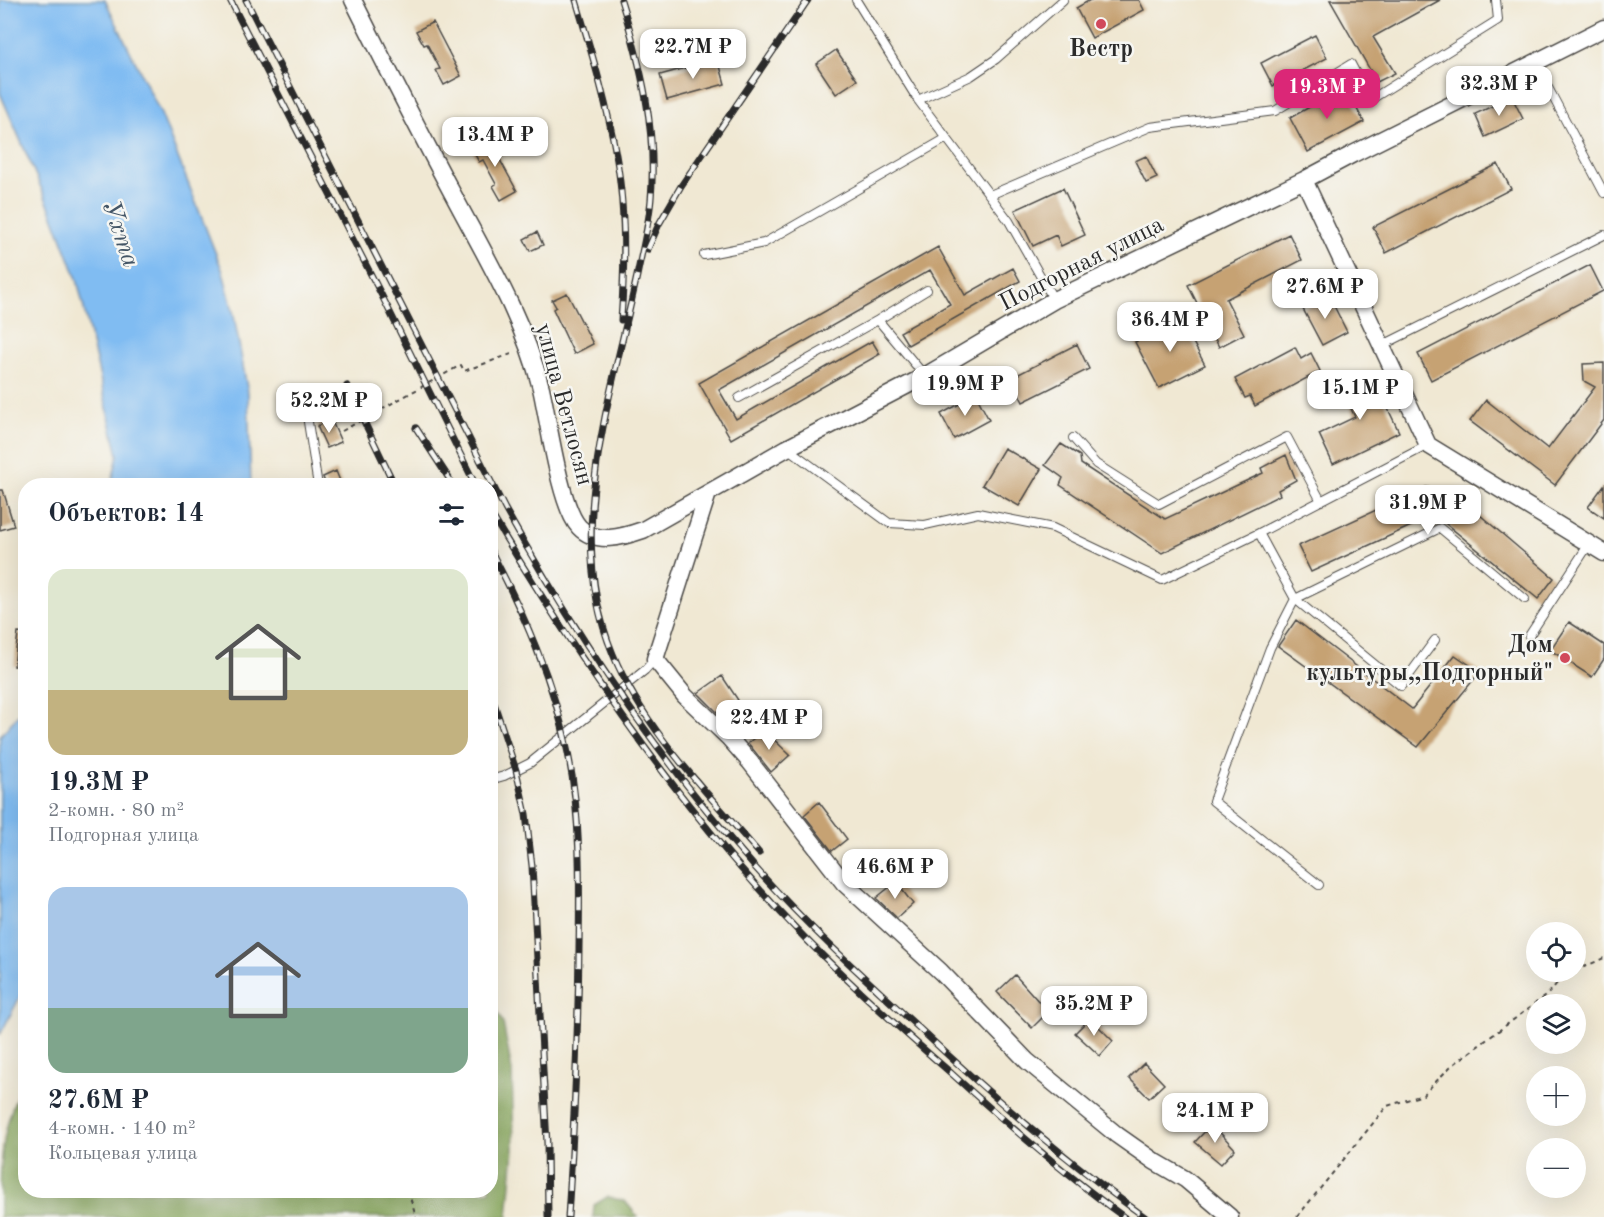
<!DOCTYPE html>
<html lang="ru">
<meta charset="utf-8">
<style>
:root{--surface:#fff;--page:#f2f2f3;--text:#1f2937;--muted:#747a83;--accent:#db2777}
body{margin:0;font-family:"Old Standard TT",serif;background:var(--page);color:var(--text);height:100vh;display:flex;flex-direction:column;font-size:22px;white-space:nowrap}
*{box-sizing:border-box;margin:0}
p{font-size:20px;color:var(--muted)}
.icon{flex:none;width:33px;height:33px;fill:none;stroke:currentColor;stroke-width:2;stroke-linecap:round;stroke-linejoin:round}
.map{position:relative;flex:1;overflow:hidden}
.panel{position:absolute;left:18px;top:478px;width:480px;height:720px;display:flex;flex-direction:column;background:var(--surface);border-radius:24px;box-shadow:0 6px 24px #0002}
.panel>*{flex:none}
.controls{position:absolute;left:1526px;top:922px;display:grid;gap:12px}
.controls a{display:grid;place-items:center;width:60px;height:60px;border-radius:50%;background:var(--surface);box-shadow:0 6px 24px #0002;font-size:30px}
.price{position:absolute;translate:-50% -51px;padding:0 14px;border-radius:12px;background:#fff;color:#222;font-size:20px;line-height:39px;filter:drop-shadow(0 2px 3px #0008)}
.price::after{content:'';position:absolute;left:50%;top:36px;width:18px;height:14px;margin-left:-9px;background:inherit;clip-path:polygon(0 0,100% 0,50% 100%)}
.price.selected{background:var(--accent);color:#fff}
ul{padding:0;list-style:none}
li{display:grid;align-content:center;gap:12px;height:318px;padding:0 30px}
li span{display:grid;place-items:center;height:186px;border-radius:18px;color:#555}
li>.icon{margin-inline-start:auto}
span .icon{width:108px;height:108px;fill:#fffc;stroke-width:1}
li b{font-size:26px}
h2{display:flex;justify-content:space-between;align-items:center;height:72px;padding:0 30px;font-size:26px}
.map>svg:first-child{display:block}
.forest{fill:#86a65a;stroke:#586842;stroke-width:1.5}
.water{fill:#80bcf2;stroke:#56748e;stroke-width:1.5}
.building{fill:#c6a273}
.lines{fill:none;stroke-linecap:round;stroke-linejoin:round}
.lane-casing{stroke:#494744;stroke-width:10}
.street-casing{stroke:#494744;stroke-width:19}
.path{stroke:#494744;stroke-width:2;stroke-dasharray:4.5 4.5;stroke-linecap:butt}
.lane{stroke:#fff;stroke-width:8}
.street{stroke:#fff;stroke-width:16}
.rail-casing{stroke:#2b2b2b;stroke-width:7}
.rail{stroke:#f6f6f2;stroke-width:4.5;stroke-dasharray:14;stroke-linecap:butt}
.poi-dot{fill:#d1495b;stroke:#f6f6f2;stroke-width:2}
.labels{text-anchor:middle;stroke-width:5;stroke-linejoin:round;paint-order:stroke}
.poi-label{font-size:24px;font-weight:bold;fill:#2b2b2b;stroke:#f6f6f2}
.street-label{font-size:24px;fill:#2b2b2b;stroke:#f6f6f2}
.water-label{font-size:26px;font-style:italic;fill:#445667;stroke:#f6f6f2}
</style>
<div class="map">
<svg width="1604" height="1217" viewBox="0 0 1604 1217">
<rect width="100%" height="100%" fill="#f6f6f2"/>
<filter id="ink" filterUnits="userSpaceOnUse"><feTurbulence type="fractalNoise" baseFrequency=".0167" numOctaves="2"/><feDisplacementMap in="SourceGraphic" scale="12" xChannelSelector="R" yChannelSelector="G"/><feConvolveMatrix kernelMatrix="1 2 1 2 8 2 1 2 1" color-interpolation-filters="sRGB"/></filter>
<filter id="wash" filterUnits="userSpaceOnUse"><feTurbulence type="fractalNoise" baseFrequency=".008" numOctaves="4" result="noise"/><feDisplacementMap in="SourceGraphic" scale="24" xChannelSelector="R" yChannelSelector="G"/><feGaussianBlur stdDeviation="1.35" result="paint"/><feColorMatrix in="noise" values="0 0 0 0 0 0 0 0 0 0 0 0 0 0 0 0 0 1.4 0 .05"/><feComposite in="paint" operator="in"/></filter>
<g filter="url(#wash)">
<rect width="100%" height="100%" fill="#f0e8d3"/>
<path class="forest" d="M491 1001 503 1023 512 1071 514 1149 508 1217H0C0 1171 0 1120 25 1082L26 1191H490Z
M607 1197 625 1201 638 1217H593L594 1205Z"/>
<path class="water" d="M0 0H105L161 114 223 272 233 311 248 393 251 486H111L118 455 77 279 52 213 0 93Z
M25 707V987L0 1035V736Z"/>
<g id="blocks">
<path class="building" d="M1090 0H1139L1144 10 1092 38 1076 8Z
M1330 0H1440L1373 37 1395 73 1377 82Z
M433 22 461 76 444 85 436 70 440 69 427 44 424 45 416 31Z
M1315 35 1327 58 1273 86 1261 63Z
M836 50 857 80 836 94 816 64Z
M718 59 725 84 667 100 660 75Z
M1345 87 1364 122 1308 152 1290 118Z
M1512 97 1523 119 1485 137 1475 114Z
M488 138 517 191 501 200 493 186 496 184 483 160 479 162 471 147Z
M1146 156 1157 178 1146 183 1135 161Z
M1498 164 1511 189 1386 253 1373 227Z
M1063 188 1085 235 1061 246 1056 235 1033 246 1015 210Z
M537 232 543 245 530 251 524 239Z
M1289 234 1302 260 1226 299 1244 334 1219 347 1188 285Z
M938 247 965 295 1013 268 1020 281 908 345 900 332 950 304 930 270 719 390 736 419 872 341 880 354 731 439 699 383Z
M1590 265 1603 291 1431 380 1418 354Z
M567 293 593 344 574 354 553 309 556 307 552 300Z
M1329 296 1347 332 1322 345 1303 309Z
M1180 318 1205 365 1159 388 1135 342Z
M1077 344 1089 369 1023 402 1011 378Z
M1295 347 1301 359 1311 353 1320 371 1255 406 1250 396 1245 398 1235 379Z
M1604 363V420L1555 485 1470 421 1486 400 1548 449 1595 387 1584 381 1583 364Z
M1371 373 1399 432 1333 464 1319 434 1355 417 1341 387Z
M976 395 989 420 954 439 941 414Z
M331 419 341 442 327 448 317 426Z
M1061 444 1080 456 1081 464 1165 519 1263 473 1261 468 1286 455 1296 480 1278 490 1280 495 1162 553 1060 485 1063 478 1045 465Z
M1004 448 1041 469 1019 506 982 485Z
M336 471 342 486H326L323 477Z
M1604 485V518L1588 507Z
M1426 487 1453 492 1554 578 1538 599 1435 515 1311 572 1298 546Z
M0 490H3L14 526 0 530Z
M1296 620 1412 709 1455 655 1480 672 1418 747 1278 646Z
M1569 622 1604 645V659L1592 677 1550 650Z
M18 633 26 634V667L14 666Z
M722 676 738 700 720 715 698 693Z
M764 730 790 755 771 772 748 743Z
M819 802 847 839 832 851 804 815Z
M896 882 913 904 897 918 876 898Z
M1015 975 1048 1012 1032 1028 997 992Z
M1090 1018 1113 1041 1100 1056 1075 1033Z
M1144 1063 1164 1084 1149 1098 1129 1078Z
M1212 1124 1235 1149 1221 1164 1195 1142Z"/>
</g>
</g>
<g filter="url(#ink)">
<use href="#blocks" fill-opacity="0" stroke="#494744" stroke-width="1.5"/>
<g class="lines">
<g class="lane-casing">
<path id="lane" d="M856 0 918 100 1009 221 1054 300
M1535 63 1604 193
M918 100 971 76 996 59 1063 0
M990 195 1150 127 1275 111 1351 64 1370 100 1498 20 1496 0
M704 255 764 243 945 139
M878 320 925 376
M1381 346 1604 235
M739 398 878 320 927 290
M308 422 318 486
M1073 438 1096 464 1159 504 1287 437 1321 501
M787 448 889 523 925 525 978 513 1053 528 1162 580 1259 533 1428 445
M1259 533 1295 599 1270 648 1213 801 1319 885
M1529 636 1589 544
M1435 640 1401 686 1295 599 1440 528 1525 599
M490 780 504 776 530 763 645 670 655 659"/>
</g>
<g class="street-casing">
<path id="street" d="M353 0C387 68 421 135 457 202 489 262 524 321 541 388 548 418 560 507 579 527 596 545 623 537 643 530L787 448 925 376 1054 300 1304 180 1353 154 1604 28
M1304 180 1428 445 1604 553
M708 493 655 659 685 696 729 738 750 762 844 883 941 972 1027 1061 1117 1135 1154 1161 1185 1179 1230 1217"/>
</g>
<path class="path" d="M342 431 461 365 464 371 514 353
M1575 971 1604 958
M408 1191 416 1217
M1297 1217 1387 1106 1423 1095 1450 1067 1548 994 1563 976 1573 972"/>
<use href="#lane" class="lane"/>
<use href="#street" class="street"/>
<g class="rail-casing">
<path id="rail" d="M230 0 382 296 476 486
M246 0 505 509C576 636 657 756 753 865 804 923 862 976 919 1028 990 1095 1065 1160 1145 1217
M576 0C591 51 607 103 616 155 626 209 625 266 621 320
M621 0C641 65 657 130 651 199 649 223 643 247 638 271 613 392 562 533 613 654 644 730 707 792 759 853
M648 249 659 224 681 186 808 0
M347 386 395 486
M416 428 454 486
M490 512C578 660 683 813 803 936 850 984 900 1029 951 1073 1007 1124 1063 1173 1124 1217
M490 549C524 614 554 682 568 753 581 817 580 883 579 948 578 1038 574 1128 568 1217
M490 691 516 770 526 814 532 866 547 1144 548 1217"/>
</g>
<use href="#rail" class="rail"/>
</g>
</g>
<g class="poi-dot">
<circle cx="1101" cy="24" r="6"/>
<circle cx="1565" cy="658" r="6"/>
</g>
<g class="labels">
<g class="poi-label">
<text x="1101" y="56">Вестр</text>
<text x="1553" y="652" text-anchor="end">Дом<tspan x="1553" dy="28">культуры,,Подгорный"</tspan></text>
</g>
<g class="street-label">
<text transform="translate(1081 263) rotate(-27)" y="8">Подгорная улица</text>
<text transform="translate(565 404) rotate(75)" y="8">улица Ветлосян</text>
</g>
<g class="water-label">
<text transform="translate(122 233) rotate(71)" y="9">Ухта</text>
</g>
</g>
</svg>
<div class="controls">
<a><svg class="icon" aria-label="locate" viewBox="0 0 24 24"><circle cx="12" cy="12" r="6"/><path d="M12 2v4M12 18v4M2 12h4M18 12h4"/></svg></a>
<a><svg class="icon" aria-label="layers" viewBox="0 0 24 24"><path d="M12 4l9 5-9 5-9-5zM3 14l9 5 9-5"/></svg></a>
<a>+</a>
<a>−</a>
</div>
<b class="price" style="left:693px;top:80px">22.7M ₽</b>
<b class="price" style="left:1499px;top:117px">32.3M ₽</b>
<b class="price selected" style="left:1327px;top:120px">19.3M ₽</b>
<b class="price" style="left:495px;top:168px">13.4M ₽</b>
<b class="price" style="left:1325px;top:320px">27.6M ₽</b>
<b class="price" style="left:1170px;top:353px">36.4M ₽</b>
<b class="price" style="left:965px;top:417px">19.9M ₽</b>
<b class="price" style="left:1360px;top:421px">15.1M ₽</b>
<b class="price" style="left:329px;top:434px">52.2M ₽</b>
<b class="price" style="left:1428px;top:536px">31.9M ₽</b>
<b class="price" style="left:769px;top:751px">22.4M ₽</b>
<b class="price" style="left:895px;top:900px">46.6M ₽</b>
<b class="price" style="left:1094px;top:1037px">35.2M ₽</b>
<b class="price" style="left:1215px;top:1144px">24.1M ₽</b>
<section class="panel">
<h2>Объектов: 14<svg class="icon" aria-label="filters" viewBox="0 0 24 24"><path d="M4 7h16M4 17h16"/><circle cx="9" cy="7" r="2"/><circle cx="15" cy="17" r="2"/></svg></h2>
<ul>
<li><span style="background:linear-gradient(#dfe7d0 65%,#c2b280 0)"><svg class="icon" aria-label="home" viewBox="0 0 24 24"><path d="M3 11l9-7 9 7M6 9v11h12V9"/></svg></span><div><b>19.3M ₽</b><p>2-комн. · 80 m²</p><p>Подгорная улица</p></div></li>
<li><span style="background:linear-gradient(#a9c7e8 65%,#7fa58c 0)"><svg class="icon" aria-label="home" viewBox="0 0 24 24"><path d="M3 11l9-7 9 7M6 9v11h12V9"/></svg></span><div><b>27.6M ₽</b><p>4-комн. · 140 m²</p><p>Кольцевая улица</p></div></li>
</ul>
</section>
</div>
